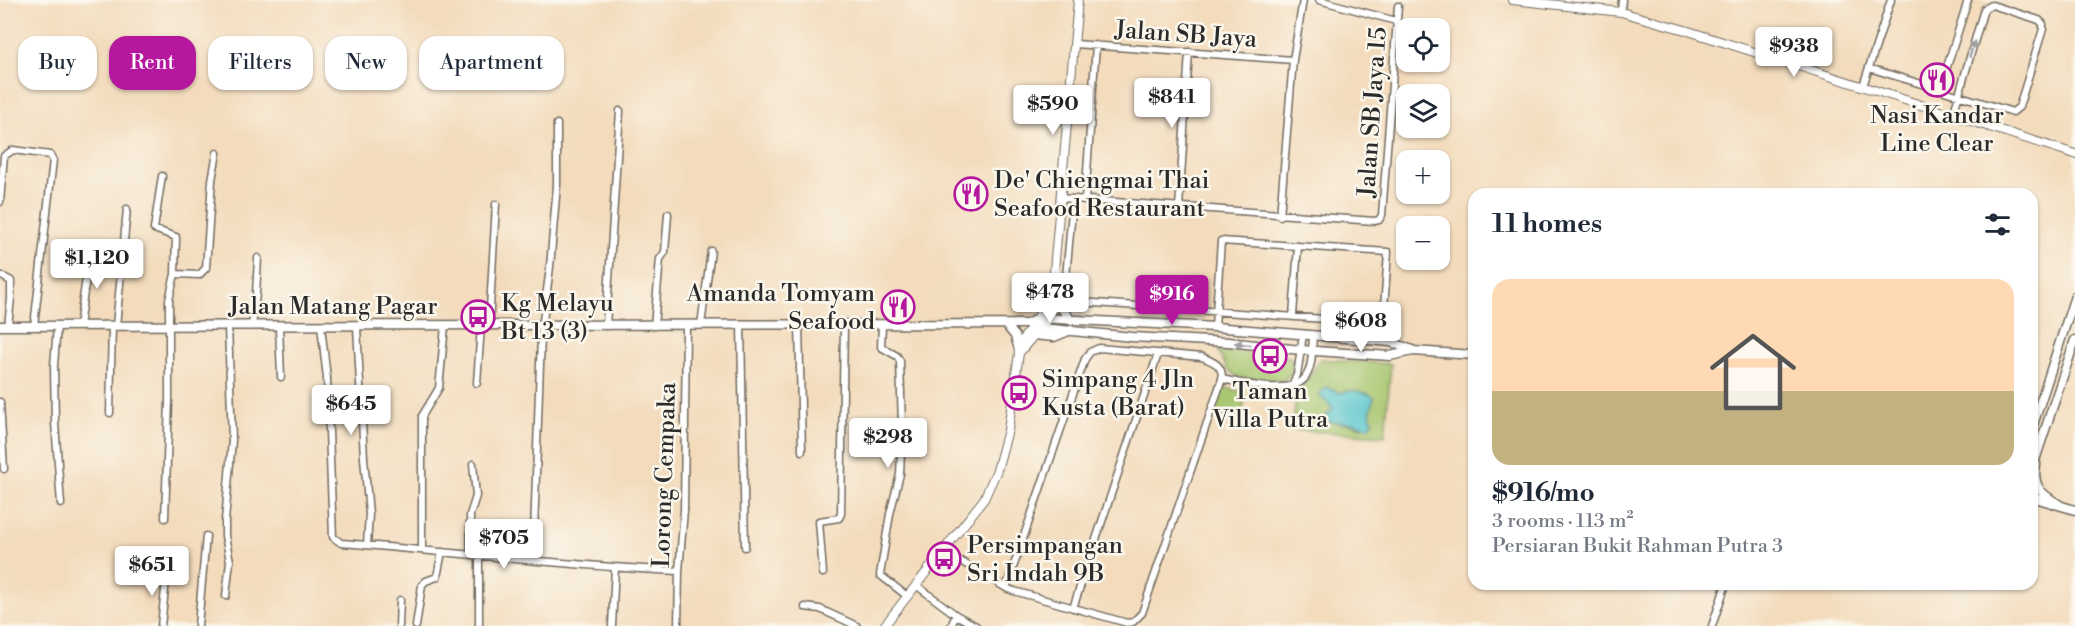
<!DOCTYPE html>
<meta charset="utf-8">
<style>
:root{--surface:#fff;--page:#f2f2f3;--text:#1f2937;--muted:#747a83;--accent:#b5179e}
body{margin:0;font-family:"Libre Bodoni",serif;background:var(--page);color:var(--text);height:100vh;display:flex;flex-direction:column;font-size:22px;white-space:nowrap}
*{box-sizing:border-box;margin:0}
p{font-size:20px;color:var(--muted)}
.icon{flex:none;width:33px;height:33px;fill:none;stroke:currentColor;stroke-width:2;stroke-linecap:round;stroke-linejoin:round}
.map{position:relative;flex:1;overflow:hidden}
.side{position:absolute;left:1468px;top:188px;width:570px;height:402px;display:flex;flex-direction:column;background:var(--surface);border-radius:18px;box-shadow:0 2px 4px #0004}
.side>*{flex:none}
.guide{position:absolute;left:18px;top:36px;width:570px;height:54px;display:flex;gap:12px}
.buttons{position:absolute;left:1396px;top:18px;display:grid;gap:12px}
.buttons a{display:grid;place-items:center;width:54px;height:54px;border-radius:12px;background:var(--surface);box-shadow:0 2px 4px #0004;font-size:30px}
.price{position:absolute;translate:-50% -51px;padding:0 14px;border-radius:6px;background:#fff;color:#222;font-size:20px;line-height:39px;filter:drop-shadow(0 2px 3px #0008)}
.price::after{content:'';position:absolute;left:50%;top:36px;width:18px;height:14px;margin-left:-9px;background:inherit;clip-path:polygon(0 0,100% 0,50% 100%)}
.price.current{background:var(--accent);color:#fff}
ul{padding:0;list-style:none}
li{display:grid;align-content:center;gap:12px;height:318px;padding:0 24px}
li span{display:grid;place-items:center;height:186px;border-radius:18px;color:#555}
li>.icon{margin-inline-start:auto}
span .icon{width:108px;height:108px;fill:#fffc;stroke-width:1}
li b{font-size:26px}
h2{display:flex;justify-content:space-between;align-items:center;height:72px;padding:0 24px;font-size:26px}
.tag{padding:0 21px;border-radius:18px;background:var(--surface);box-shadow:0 2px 4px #0004;font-size:21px;line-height:54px}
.tag.current{background:var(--accent);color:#fff}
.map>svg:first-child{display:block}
.green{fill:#a6c56d;stroke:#68784c;stroke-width:1.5;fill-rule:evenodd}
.water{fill:#59c6cd;stroke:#42787c;stroke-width:1.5}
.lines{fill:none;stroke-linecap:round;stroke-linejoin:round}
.minor-casing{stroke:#71695e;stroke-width:9}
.tertiary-casing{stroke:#71695e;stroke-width:10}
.secondary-casing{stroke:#71695e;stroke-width:11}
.minor{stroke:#fff;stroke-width:6}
.tertiary{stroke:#fff;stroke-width:8}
.secondary{stroke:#fff;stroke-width:8}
.oneway{fill:#a0a0a0}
.labels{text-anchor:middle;stroke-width:5;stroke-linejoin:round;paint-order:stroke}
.street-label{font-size:24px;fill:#2b2b2b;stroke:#fbf7ec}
.poi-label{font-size:24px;fill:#2b2b2b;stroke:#fbf7ec;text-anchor:start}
</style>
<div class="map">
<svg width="2075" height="626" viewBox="0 0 2075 626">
<rect width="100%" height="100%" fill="#fbf7ec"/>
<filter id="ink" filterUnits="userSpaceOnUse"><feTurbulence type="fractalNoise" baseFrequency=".0167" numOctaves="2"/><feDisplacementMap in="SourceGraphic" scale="12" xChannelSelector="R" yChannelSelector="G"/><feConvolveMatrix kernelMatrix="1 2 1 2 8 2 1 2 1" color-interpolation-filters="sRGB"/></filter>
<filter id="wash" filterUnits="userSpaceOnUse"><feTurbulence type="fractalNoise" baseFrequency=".008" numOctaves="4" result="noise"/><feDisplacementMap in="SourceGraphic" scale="24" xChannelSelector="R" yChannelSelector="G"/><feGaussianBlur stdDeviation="1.35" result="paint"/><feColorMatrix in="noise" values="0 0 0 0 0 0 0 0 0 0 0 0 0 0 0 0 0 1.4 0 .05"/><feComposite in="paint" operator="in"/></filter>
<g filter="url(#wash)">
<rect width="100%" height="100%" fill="#f3dbbc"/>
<path class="green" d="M1218 350 1290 357 1293 362 1292 373 1283 381 1238 377 1227 369Z
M1320 359 1391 364 1385 436 1293 430 1296 390 1311 375ZM1346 391C1357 395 1362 389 1373 397L1370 414 1373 422 1360 427C1349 420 1335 426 1324 419L1333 409 1339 393Z
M1226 388 1245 392 1242 420 1212 414 1219 394Z"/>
<path class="water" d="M1326 387 1339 393C1350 389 1364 391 1374 397L1370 414 1373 422 1369 427C1362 427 1360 424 1354 423 1343 421 1333 425 1323 419L1333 409 1319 395Z"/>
</g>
<g filter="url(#ink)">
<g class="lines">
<g class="minor-casing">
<path id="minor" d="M1319 0 1396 21
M1621 12 1622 0
M1075 44 1293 60
M1869 68 2013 112 2019 107 2043 29V24L2039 20 1992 5 1984 9 1953 115
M1863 86 1891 0
M1940 89 1968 0
M162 176 154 229 176 237 175 274 169 300V401L165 518
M1060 198 1374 221 1379 220 1382 215 1398 6
M1073 200 1065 288 1071 297 1080 302C1181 309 1282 316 1383 323L1388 252 1221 241 1215 327
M1085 200 1096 45
M0 202 4 156 13 150 50 155 53 160 34 326
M1179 208 1189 52
M1280 216 1293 60 1303 0
M175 274 199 275 206 268 212 180 217 153
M0 275 11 281V299L8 326
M1293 316 1298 246
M701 325 711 251
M741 325 745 547
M799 325 802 451
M57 326 54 366 55 423 61 504
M79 326 90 251
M116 326 127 209
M252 326 256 294 258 258
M279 326 281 377
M321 326 327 378 333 537 341 543C453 552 566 566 679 571
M489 326 496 204
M606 326 620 111
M654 326 660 259 665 252 668 214
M882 326 881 347 897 356 900 361 902 427 900 474 890 514 880 575 907 596
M357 327 364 458 369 514 367 545
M1222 379C1242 383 1290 396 1305 378 1313 367 1312 349 1313 336
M477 383 481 326
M1292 385 1297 375 1303 335
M0 402 4 469
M110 413 112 326
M422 550V416L439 388 445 326
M471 555 470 515 476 496 473 464
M479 556V626
M957 559 1006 588 1014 591 1127 623 1133 622 1142 613 1222 379C1223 365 1214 362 1202 357L1099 348 1090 352 1085 359 1006 588
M533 560 541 336 550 267 557 185V124
M823 573 819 521 839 518 841 514 844 325
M916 585 956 615 976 626
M226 596 230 561 225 536V521L232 440 228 326
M805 607 820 609 857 626
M1073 608 1158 354
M161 626 167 571
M198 626 206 536
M399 626 400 600
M416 626 422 585 426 581 437 577 442 552
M612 626 615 567
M678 626 679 571 684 510 686 325
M951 626 956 615
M1712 626 1726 584"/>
</g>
<g class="tertiary-casing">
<path id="tertiary" d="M1512 0 1621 12 1685 30 2075 154
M1019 353 1050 316 1078 0
M884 626 984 499 997 470 1008 430 1019 353 1018 346 1038 318 1052 275"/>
</g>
<g class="secondary-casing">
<path id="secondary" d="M1053 290 1062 309 1071 320
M1027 324 1032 327 1132 337 1228 342 1301 350 1390 356 1413 351 1474 355
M1027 324 1038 318 1215 327 1391 342 1412 350
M1006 325 1015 336 1018 346
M0 326 1027 324
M1033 335 1054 337 1071 330
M2032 428 2075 296
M2036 464C2032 487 2041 494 2060 505
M2032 469 2075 340
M2032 497 2075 510"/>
</g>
<use href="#minor" class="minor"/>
<use href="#tertiary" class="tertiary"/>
<use href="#secondary" class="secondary"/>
</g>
<defs><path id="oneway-solid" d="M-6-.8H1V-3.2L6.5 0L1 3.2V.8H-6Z" transform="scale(1.5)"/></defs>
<g class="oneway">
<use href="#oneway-solid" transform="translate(1972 49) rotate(-73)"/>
<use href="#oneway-solid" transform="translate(1243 344) rotate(-173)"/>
</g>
</g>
<defs>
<g id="restaurant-ring" transform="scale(1.725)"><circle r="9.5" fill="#fbf7ec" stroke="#b5179e" stroke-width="1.5"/><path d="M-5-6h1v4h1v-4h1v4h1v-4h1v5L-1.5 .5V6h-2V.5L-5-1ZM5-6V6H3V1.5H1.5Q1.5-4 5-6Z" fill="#b5179e"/></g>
<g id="bus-ring" transform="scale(1.725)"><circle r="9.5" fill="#fbf7ec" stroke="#b5179e" stroke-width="1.5"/><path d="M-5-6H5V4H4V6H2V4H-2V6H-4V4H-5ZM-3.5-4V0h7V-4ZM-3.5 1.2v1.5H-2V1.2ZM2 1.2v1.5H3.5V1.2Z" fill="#b5179e"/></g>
</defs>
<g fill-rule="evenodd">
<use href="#restaurant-ring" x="1937" y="80"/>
<use href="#restaurant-ring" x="971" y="194"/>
<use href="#restaurant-ring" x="898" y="307"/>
<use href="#bus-ring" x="478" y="317"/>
<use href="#bus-ring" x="1270" y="356"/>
<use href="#bus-ring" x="1019" y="393"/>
<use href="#bus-ring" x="944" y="559"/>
</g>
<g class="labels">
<g class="street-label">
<text transform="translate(1186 34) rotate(4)" y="8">Jalan SB Jaya</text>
<text transform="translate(1372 112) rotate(-86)" y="8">Jalan SB Jaya 15</text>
<text x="333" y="314">Jalan Matang Pagar</text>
<text transform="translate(664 475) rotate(-88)" y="8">Lorong Cempaka</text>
</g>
<g class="poi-label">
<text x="1937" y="123" text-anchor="middle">Nasi Kandar<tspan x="1937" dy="28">Line Clear</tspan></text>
<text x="994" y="188">De' Chiengmai Thai<tspan x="994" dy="28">Seafood Restaurant</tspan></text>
<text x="875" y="301" text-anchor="end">Amanda Tomyam<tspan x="875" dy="28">Seafood</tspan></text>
<text x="501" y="311">Kg Melayu<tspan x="501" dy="28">Bt 13 (3)</tspan></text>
<text x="1042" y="387">Simpang 4 Jln<tspan x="1042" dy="28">Kusta (Barat)</tspan></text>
<text x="1270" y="399" text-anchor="middle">Taman<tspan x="1270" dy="28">Villa Putra</tspan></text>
<text x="967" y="553">Persimpangan<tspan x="967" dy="28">Sri Indah 9B</tspan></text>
</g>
</g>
</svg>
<div class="buttons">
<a><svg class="icon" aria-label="locate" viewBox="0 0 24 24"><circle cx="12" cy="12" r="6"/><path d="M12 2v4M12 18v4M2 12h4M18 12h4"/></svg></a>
<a><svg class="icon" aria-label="layers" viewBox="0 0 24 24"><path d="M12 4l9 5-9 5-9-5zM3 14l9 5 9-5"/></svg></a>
<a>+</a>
<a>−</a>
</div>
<b class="price" style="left:1794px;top:78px">$938</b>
<b class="price" style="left:1172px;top:129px">$841</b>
<b class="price" style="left:1053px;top:136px">$590</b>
<b class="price" style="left:97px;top:290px">$1,120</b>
<b class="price" style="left:1050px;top:324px">$478</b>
<b class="price current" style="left:1172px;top:326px">$916</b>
<b class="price" style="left:1361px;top:353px">$608</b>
<b class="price" style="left:351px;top:436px">$645</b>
<b class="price" style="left:888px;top:469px">$298</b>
<b class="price" style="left:504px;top:570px">$705</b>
<b class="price" style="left:152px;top:597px">$651</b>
<div class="guide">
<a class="tag">Buy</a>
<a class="tag current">Rent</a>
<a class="tag">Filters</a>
<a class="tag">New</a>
<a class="tag">Apartment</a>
</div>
<section class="side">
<h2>11 homes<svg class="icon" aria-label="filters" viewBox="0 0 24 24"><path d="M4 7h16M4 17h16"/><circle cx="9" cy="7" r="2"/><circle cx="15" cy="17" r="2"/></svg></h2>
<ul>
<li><span style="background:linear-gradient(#ffd9b3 60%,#c2b280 0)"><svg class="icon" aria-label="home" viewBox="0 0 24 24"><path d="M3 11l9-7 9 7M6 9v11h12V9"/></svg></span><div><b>$916/mo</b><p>3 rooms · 113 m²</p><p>Persiaran Bukit Rahman Putra 3</p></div></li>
</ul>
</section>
</div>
